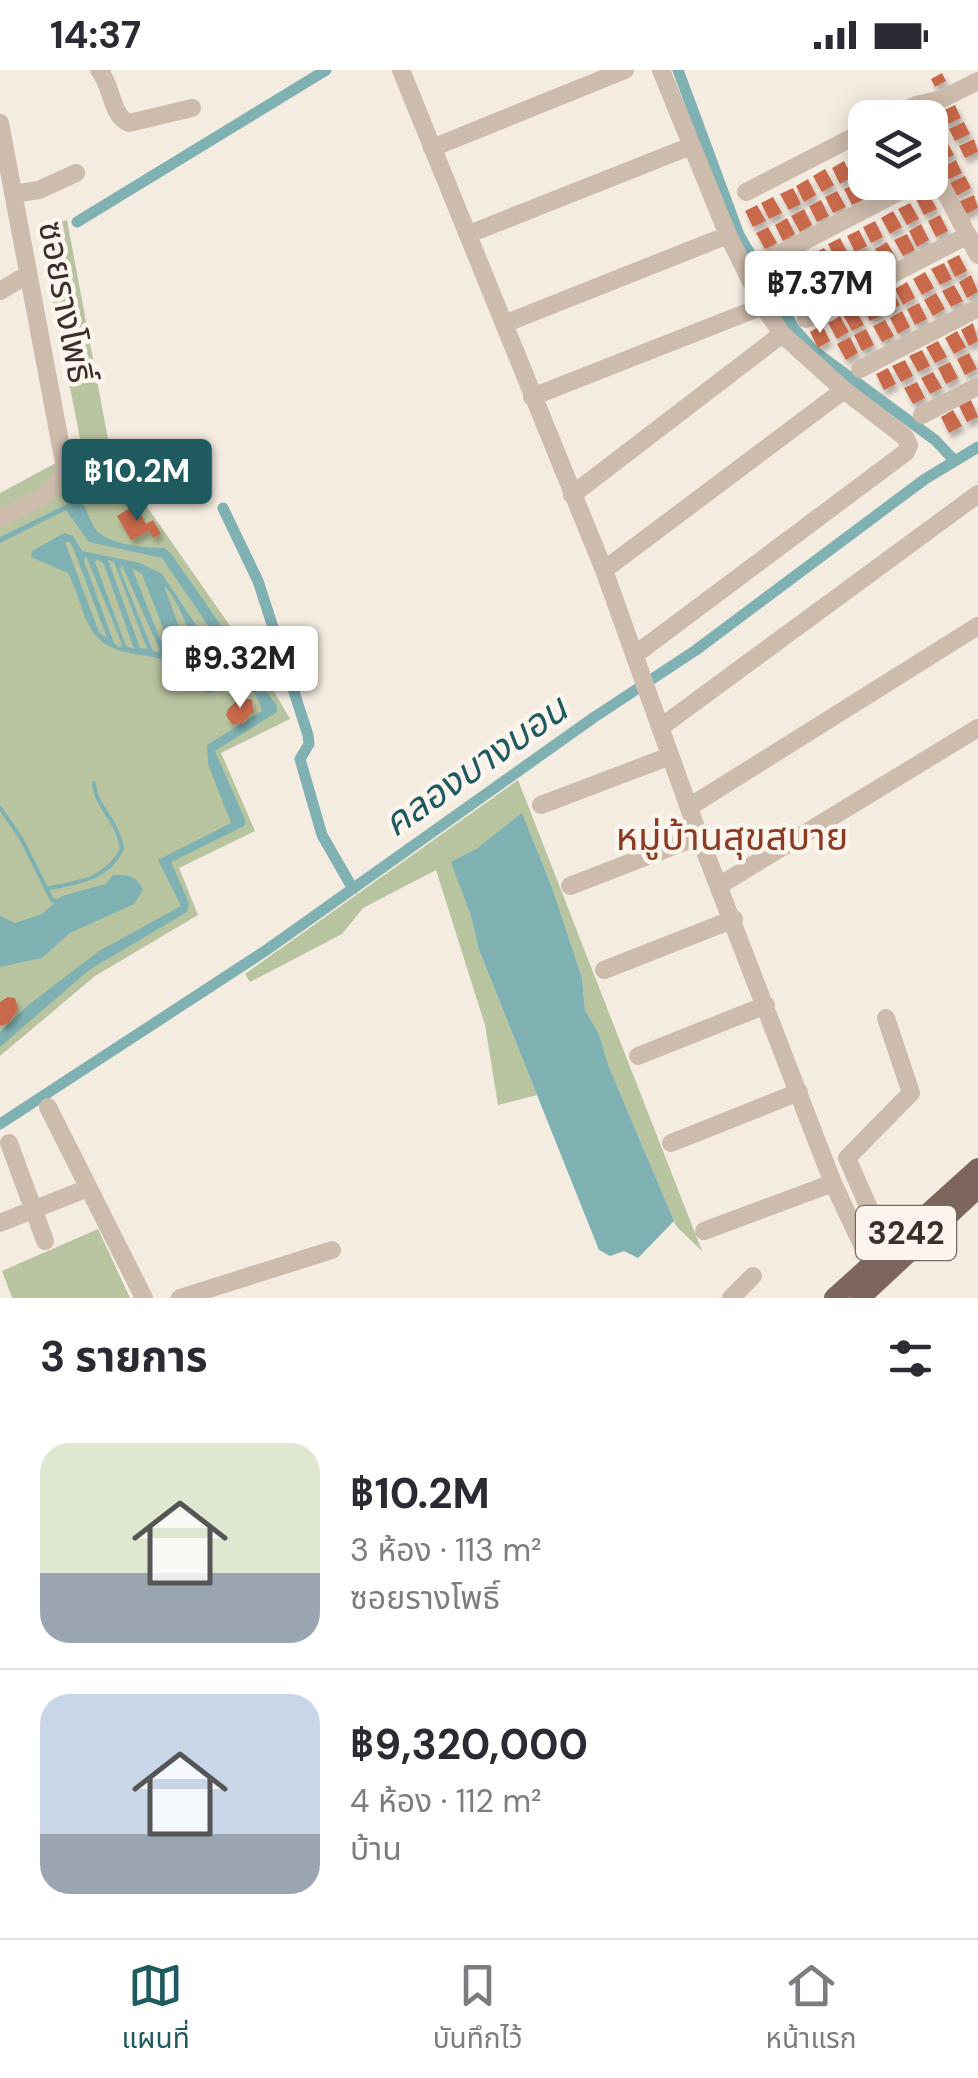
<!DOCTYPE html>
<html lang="th">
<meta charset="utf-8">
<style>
:root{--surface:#fff;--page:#f7f7f7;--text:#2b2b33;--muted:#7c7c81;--line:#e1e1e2;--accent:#1f5a5e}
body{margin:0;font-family:"DM Sans","Noto Sans Thai",sans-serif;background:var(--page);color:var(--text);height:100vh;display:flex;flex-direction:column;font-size:38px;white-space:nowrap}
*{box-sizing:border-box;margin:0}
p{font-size:32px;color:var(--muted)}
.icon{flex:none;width:55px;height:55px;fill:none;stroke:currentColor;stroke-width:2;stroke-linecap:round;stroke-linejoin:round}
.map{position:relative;height:1228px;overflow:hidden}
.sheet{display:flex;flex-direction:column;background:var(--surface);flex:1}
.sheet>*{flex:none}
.tools{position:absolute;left:848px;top:30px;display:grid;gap:20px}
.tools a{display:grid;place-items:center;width:100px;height:100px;border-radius:20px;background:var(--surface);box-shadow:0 5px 25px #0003;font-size:50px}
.price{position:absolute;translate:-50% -85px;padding:0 22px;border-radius:10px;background:#fff;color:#222;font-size:32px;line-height:65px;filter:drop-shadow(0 2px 5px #0008)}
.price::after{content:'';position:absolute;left:50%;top:60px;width:30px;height:22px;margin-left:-15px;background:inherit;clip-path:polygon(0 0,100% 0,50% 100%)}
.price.selected{background:var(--accent);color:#fff}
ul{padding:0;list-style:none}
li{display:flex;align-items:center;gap:30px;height:250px;padding:0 40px}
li+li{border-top:2px solid var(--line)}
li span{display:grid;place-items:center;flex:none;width:280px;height:200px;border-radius:30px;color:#555}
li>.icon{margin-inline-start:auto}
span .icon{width:120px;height:120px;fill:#fffc;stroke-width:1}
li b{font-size:42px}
h2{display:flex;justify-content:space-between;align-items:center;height:120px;padding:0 40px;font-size:42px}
.status{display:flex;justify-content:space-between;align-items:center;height:70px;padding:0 50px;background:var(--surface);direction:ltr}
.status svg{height:28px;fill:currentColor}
.tab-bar{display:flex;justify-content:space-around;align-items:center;height:140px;border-top:2px solid var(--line);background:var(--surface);font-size:28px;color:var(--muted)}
.tab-bar a{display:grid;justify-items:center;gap:5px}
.tab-bar .selected{color:var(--accent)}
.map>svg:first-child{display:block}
.green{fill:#b8c4a0}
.water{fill:#7fb0b2;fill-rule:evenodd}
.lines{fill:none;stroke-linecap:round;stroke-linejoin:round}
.stream{stroke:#7fb0b2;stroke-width:4}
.canal{stroke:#7fb0b2;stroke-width:11}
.building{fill:#c8694b;filter:url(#shadow)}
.minor{stroke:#cdbbac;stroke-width:18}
.major{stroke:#7d675c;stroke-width:20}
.labels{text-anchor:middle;stroke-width:9;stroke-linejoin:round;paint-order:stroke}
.shield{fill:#fbf5ee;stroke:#756b66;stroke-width:2.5}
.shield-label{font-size:32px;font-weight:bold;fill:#3b302b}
.street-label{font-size:35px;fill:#3b302b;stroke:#fbf5ee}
.water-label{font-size:38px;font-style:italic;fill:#1f5a5e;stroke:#fbf5ee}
.neighbourhood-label{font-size:38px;fill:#8c3b22;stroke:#fbf5ee}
</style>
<div class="status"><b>14:37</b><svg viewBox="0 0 49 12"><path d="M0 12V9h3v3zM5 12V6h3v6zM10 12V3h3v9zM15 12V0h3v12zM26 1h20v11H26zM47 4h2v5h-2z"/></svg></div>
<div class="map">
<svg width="978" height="1228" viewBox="0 0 978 1228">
<defs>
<filter id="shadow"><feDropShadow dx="3" dy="5.5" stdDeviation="2.5" flood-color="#0004"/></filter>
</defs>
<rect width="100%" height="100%" fill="#f4ebe1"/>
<path class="green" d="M67 150 111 385 267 609 290 649 221 683 255 761 179 798 198 845 95 906 0 986V423L82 379 39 158Z
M518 710 702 1181 676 1156 609 997 599 964 585 940 582 908 553 820 522 744 476 779 470 843 479 880 537 1025 498 1035 485 955 436 800 363 838 342 864 250 912 245 904Z
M98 1159 130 1228H12L2 1201Z"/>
<path class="water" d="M78 429C87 437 88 447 94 457 105 475 145 478 165 478L172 485 277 636V642L215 681 246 752 244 756 171 792 189 833 187 842 89 900 0 977V962L27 936 99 881 181 836 158 790 231 753 208 694 207 675 262 641 258 629 162 488 89 472 66 440 0 473V467Z
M64 463 73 466 82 481 140 493 162 504 232 609 212 623 203 622C194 612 189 601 177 595 152 581 117 589 97 567 82 550 79 523 68 503L31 487 32 481ZM65 472H70L74 480 107 568 99 562ZM86 486 122 574 120 578 114 573 84 491ZM97 489 104 494 134 579 126 576 95 492ZM108 490 114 492 147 579 140 578ZM122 495 160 581 158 582 153 581 120 500ZM132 498 142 504 171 579 169 582H165ZM164 516C177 525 202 588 201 605L194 598ZM192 560 206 574 226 606 223 612 213 613 209 606Z
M522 743 553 820 582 908 585 940 599 964 609 997 674 1151 638 1188 624 1181 610 1186 599 1180 479 880 470 843 451 792 476 779Z
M113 805C129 805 136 805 143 820L134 834 70 863 42 888 0 897V846L15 853 42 844 62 826 106 814Z"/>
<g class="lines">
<path class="stream" d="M0 738 21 768 52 830 57 831
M46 819C77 812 106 811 122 779 118 749 95 737 94 713"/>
<path class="canal" d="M678 0 739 165 794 258 814 281 935 370 955 391
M77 152 326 0
M223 438 258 511 308 665 309 674 300 689 322 765 353 819
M0 1054 265 881 593 648 696 580 925 409 978 377"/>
</g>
<path class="building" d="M942 3 946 11 935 17 931 9Z
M955 35 961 48 946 55 940 42Z
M964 52 970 64 955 71 949 59Z
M940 54 946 66 931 73 930 59Z
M974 69 978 82 965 88 959 76Z
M947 72 954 85 939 92 933 79Z
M860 83 865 100 857 105 848 89Z
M956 90 962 103 947 110 941 98Z
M844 91 852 107 840 114 832 98Z
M825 99 834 115 822 122 813 106Z
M965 106 971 118 956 126 950 113Z
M808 109 816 125 804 132 796 116Z
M863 112H879L882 119 870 125Z
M856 113 865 129 852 135 844 119Z
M793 118 801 134 789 140 780 124Z
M837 121 846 137 833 143 825 127Z
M928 123 937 139 924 145 916 129Z
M974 125 978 138 964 145 958 132Z
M773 127 782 143 769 149 761 133Z
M821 130 829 146 817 152 809 136Z
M910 133 919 149 907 155 898 139Z
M757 135 766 151 753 157 745 141Z
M804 139 812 155 800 162 791 146Z
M893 141 902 157 890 164 881 148Z
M940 145 948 161 936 167 928 151Z
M787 148 795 164 783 171 775 155Z
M875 151 883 167 871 173 863 157Z
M921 154 929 170 917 177 909 161Z
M768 157 777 173 765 179 756 163Z
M859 160 867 176 855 182 847 166Z
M907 164 915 180 903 186 894 170Z
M840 168 848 184 836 190 828 174Z
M887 172 896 188 883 195 875 179Z
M824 178 833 194 820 200 812 184Z
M870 181 878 197 866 204 858 188Z
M806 185 814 201 802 207 794 191Z
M959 185 967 201 955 207 947 191Z
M852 191 860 207 848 213 840 197Z
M789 193 797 209 785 216 777 200Z
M944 193 952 209 940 215 931 199Z
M837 202 845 218 833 224 825 208Z
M925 202 934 218 922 225 913 209Z
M971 205 978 222 967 228 959 212Z
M817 208 825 224 813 231 805 215Z
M907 212 915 228 903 235 895 219Z
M954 215 963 231 951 237 942 221Z
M799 216 807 232 795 238 787 222Z
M891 219 900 235 887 242 879 226Z
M936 223 945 239 933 246 924 230Z
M874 229 882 245 870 251 862 235Z
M919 233 927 249 915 255 907 239Z
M855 239 864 255 852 261 843 245Z
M902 241 910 257 898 264 890 248Z
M840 246 849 262 837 269 828 253Z
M885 250 894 266 882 272 873 256Z
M973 253 978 271 969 276 961 260Z
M822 255 830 271 818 278 810 262Z
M866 259 874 275 862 281 854 265Z
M957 261 966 277 954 284 945 268Z
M850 267 858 283 846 290 837 274Z
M938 271 947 287 935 293 926 277Z
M922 280 930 296 918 302 909 286Z
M969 283 977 299 965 305 957 289Z
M905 290 913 306 901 312 892 296Z
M950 292 958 308 946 314 938 298Z
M888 298 896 314 884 320 876 304Z
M933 302 942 318 930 324 921 308Z
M917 312 925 328 913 334 904 318Z
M971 330 978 347 967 352 959 336Z
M953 340 962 356 949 363 941 347Z
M88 396 101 403 102 412 81 419 71 412 70 402Z
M135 435 146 454 153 450 161 464 153 468 149 461 131 470 117 446Z
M241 627 252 630 253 641 242 654H232L226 645 228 639Z
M8 927 15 928 18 939 9 953 0 956V932Z"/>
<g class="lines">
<path class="minor" d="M99 0C113 16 110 45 129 53L192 38
M401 0 604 500 699 766 833 1113 871 1194
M890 48 916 35 942 29 978 11
M0 53 64 393C63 425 25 435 0 448
M432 78 625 0
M930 93 978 185
M746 122 865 61
M13 124 39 120 76 103
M469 164 691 76
M768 190 918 112
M0 221 27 205
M806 249 968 165
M504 254 728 165
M860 299 978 238
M532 327 763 236
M922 345 978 316
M572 425 782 264
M604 500 844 320
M636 584 906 382 909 375 905 367 844 320 782 264 763 236 728 165 661 0
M661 657 978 424
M541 735 670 686
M689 737 978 556
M720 815 978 658
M570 816 699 766
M604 900 734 849
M886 948 911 1023 847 1088 887 1179
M638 986 766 935
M48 1037 144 1228
M9 1073 45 1171
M671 1073 799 1022
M0 1153 88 1118
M704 1161 833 1113
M180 1228 332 1180
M731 1228 753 1206"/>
<path class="major" d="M834 1228 978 1098
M860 1228 978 1118"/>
</g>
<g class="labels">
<rect class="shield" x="856" y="1136" width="100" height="54" rx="8"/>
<g class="shield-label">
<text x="906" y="1174">3242</text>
</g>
<g class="street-label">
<text transform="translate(66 232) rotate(79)" y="12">ซอยรางโพธิ์</text>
</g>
<g class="water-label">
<text transform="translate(475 696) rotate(-35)" y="13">คลองบางบอน</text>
</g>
<g class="neighbourhood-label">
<text x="732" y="780">หมู่บ้านสุขสบาย</text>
</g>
</g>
</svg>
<div class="tools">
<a><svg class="icon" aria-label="layers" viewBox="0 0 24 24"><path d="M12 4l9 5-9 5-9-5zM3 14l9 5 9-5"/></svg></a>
</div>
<b class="price" style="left:820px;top:266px">฿7.37M</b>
<b class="price selected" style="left:137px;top:454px">฿10.2M</b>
<b class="price" style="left:240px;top:641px">฿9.32M</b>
</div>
<section class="sheet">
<h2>3 รายการ<svg class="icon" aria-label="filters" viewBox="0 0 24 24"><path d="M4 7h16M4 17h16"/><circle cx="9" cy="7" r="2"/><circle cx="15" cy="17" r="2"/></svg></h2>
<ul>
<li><span style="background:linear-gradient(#dfe7d0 65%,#9aa5b1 0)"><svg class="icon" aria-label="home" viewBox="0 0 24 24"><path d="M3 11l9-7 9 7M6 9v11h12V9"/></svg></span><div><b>฿10.2M</b><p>3 ห้อง · 113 m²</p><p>ซอยรางโพธิ์</p></div></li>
<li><span style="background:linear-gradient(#c9d6e8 70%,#9aa5b1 0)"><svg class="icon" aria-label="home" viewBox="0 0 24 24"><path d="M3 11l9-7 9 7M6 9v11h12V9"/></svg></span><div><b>฿9,320,000</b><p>4 ห้อง · 112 m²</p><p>บ้าน</p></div></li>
</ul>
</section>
<nav class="tab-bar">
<a class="selected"><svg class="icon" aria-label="map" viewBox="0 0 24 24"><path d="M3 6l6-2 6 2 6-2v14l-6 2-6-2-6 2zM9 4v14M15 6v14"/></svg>แผนที่</a>
<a><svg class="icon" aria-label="saved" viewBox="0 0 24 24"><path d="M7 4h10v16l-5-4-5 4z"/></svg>บันทึกไว้</a>
<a><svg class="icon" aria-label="home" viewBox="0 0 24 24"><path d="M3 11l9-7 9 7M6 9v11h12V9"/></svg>หน้าแรก</a>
</nav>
